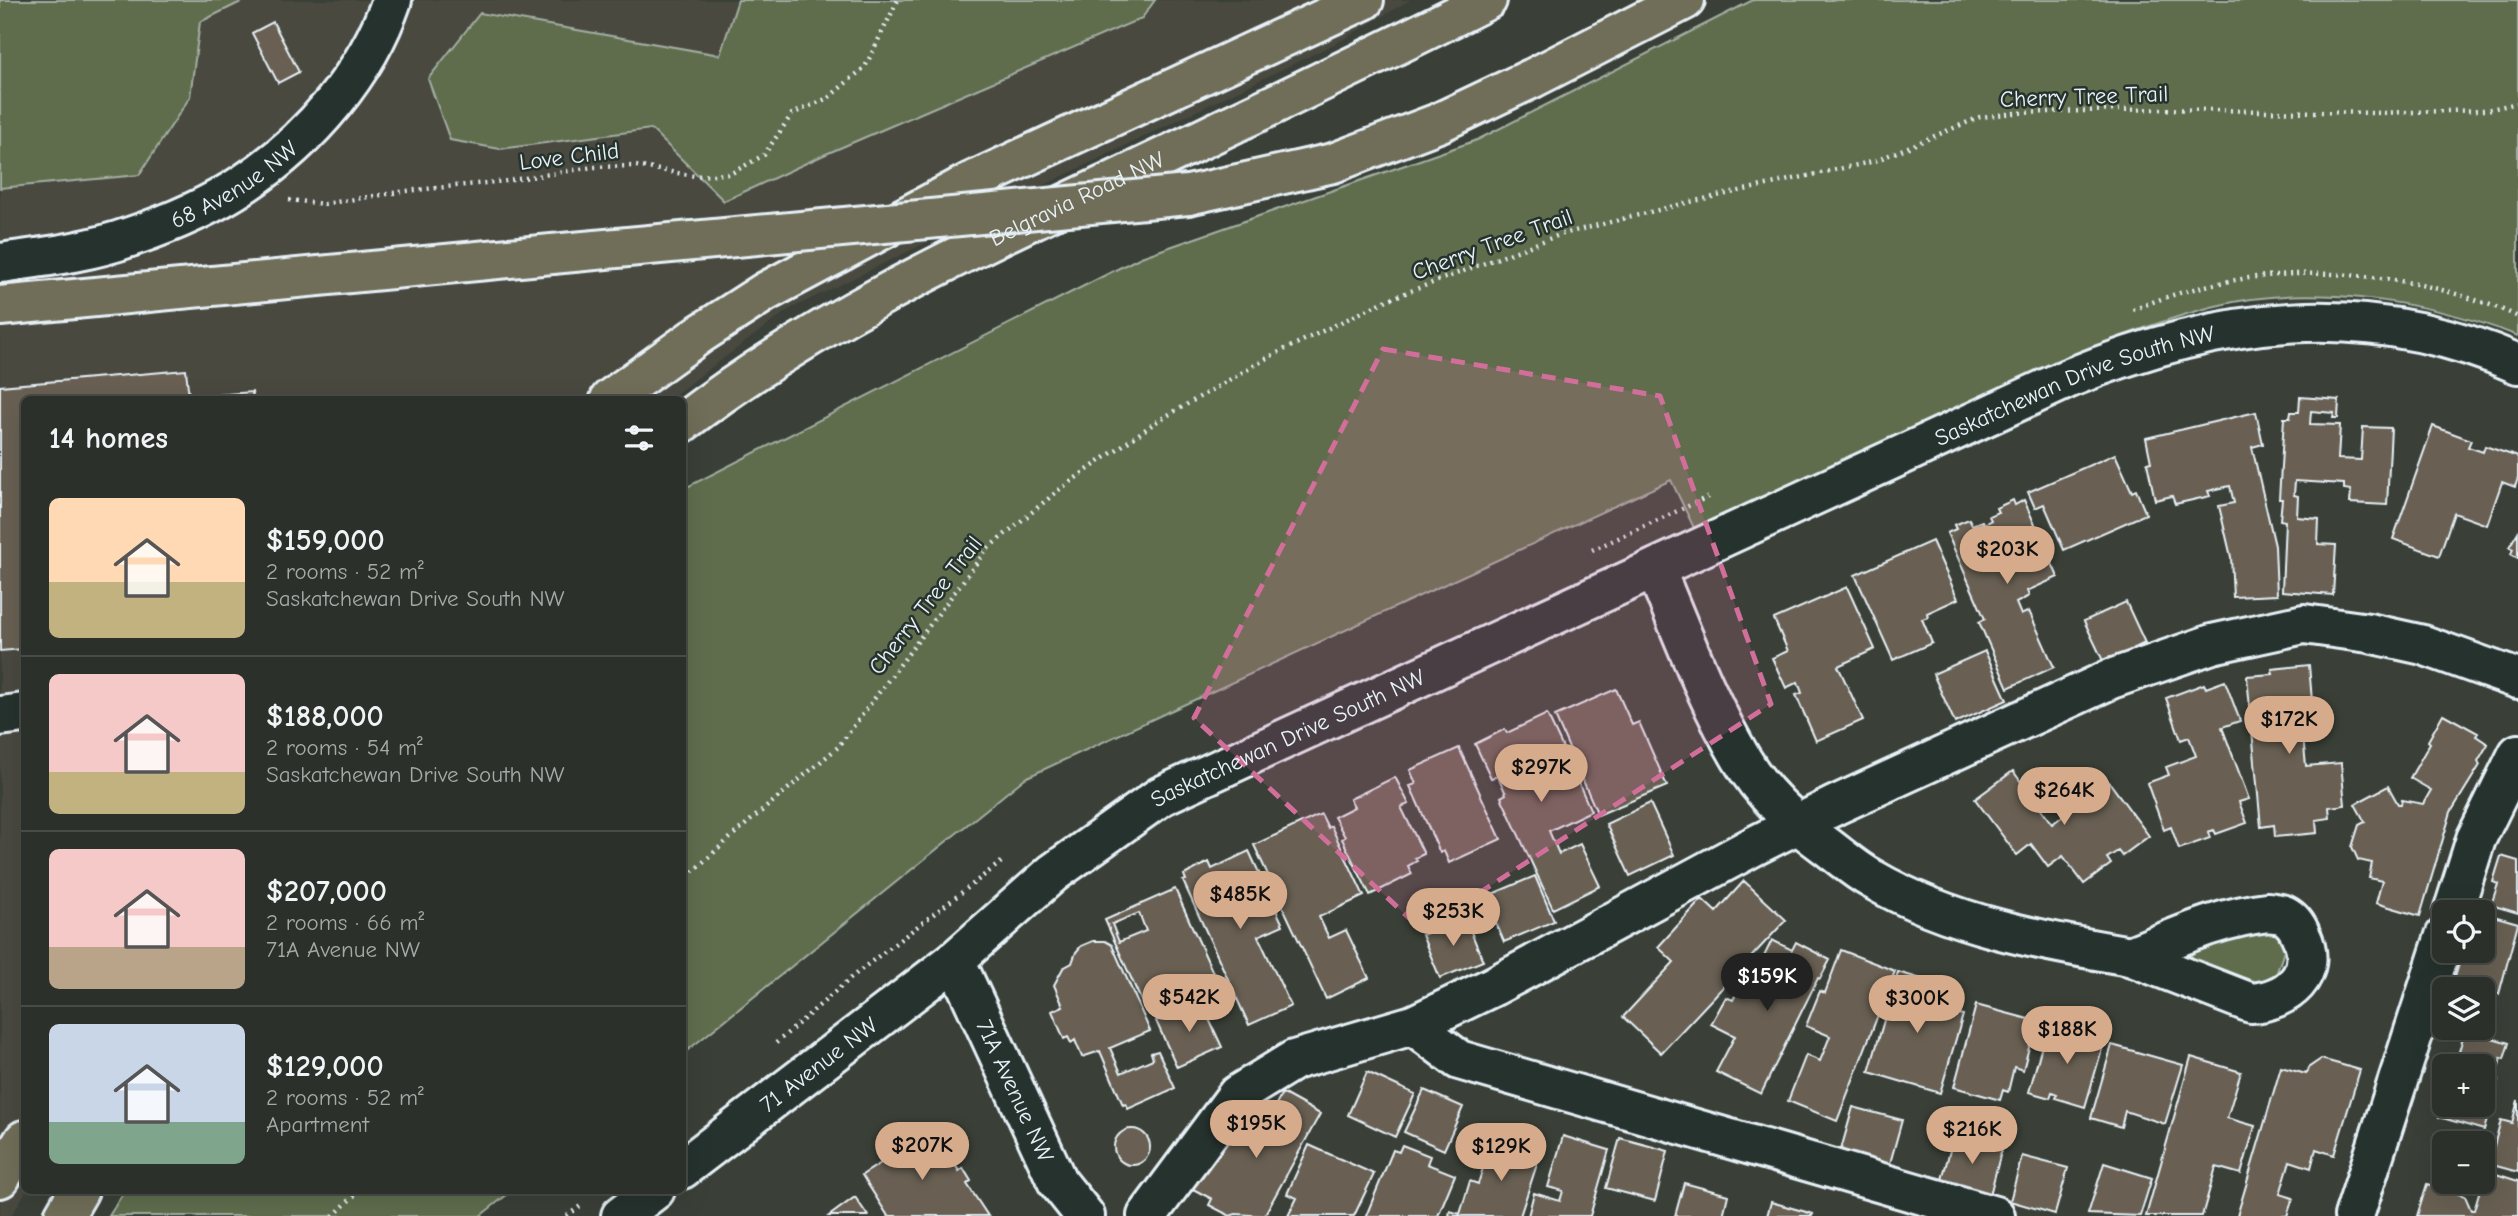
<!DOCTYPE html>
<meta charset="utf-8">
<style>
:root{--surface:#2c302a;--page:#383c36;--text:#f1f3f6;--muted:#a6a9a8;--line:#484b47;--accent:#d6ab8b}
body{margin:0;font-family:"Comic Neue",sans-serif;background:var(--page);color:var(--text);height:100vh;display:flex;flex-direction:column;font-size:26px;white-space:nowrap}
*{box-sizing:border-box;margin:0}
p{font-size:23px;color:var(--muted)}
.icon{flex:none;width:38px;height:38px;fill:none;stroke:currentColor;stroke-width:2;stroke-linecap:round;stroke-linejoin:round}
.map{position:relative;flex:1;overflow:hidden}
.details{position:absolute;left:21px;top:396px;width:665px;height:798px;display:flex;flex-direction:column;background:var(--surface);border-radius:10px;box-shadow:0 7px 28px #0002,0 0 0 2px var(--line)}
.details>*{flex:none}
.controls{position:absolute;left:2432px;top:900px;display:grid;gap:14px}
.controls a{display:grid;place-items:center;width:63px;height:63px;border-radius:10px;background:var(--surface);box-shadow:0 7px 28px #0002,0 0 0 2px var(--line);font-size:35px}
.price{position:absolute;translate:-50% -60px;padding:0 16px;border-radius:24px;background:var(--accent);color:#111;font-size:23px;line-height:46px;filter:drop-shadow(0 2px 4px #0008)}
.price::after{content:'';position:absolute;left:50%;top:42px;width:21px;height:16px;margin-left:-10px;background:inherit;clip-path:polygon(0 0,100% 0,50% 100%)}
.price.selected{background:#222;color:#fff}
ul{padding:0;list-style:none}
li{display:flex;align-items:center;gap:21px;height:175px;padding:0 28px}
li+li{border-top:2px solid var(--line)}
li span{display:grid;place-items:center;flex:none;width:196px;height:140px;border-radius:10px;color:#555}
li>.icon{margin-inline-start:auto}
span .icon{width:84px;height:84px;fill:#fffc;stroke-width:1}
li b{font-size:30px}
h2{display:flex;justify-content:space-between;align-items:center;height:84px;padding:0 28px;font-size:30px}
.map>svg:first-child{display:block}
.built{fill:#484a40}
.green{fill:#606d4e;stroke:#a4afa3;stroke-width:2}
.building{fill:#696052;stroke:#e8f1f8;stroke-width:2;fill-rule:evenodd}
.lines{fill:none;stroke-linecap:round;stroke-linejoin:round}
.minor-casing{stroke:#e8f1f8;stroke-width:44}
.major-casing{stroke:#e8f1f8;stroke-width:44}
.path{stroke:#e8f1f8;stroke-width:4.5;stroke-dasharray:2 5;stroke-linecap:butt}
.minor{stroke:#26332d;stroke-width:38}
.major{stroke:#706e59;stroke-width:38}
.major-bridge-casing{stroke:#e8f1f8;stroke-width:44;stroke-linecap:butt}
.major-bridge{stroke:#706e59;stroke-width:38}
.marked{fill:#d16f9a;fill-opacity:0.2;stroke:#d16f9a;stroke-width:5;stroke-dasharray:14 9;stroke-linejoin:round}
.labels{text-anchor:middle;stroke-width:5;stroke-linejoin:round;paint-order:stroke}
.street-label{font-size:23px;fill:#e8f1f8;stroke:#26332d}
</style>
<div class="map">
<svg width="2518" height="1216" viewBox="0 0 2518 1216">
<rect width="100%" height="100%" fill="#3a4038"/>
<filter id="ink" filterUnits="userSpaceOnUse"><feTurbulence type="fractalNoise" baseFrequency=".0143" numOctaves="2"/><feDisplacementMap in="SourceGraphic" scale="14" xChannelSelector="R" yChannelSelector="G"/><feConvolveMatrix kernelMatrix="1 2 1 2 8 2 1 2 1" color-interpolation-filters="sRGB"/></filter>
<g filter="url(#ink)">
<path class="built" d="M0 0H1410L1340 41 788 310 669 399H24V1190H27L11 1216H0Z"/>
<path class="green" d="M0 0H245L200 22 190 97 139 175 0 188Z
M738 0H1155L1142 18 826 154 724 201 651 129 500 149 450 140 428 79 480 13 720 55Z
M1753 0H2518V336C2427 300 2306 282 2211 307 2123 331 2041 369 1959 407 1871 447 1782 488 1694 528L1671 480 1025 778 683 1054V489L1141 257 1477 140Z
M2250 924 2275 927 2286 945 2275 978 2266 983 2253 981 2194 963 2191 954 2192 951Z
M125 1190H513L480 1216H109Z"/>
<path class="building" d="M273 22 299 72 278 83 252 33Z
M186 370 189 397 252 392 253 399H24V649L0 651V386Z
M2300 397 2339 400 2338 418H2333L2334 413 2311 411 2310 424 2340 425 2338 459 2361 460 2363 427 2391 428 2387 505 2350 503 2351 490 2344 489V484L2295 481 2294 495 2298 496 2297 517 2319 519 2318 544 2336 545 2333 595 2282 591 2285 521 2280 520 2282 499H2279L2284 418H2290L2291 412H2299Z
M2256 412 2263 444 2252 447 2275 546 2277 595 2233 597 2231 557 2219 506 2234 503 2230 486 2208 491 2210 496 2175 504 2172 496 2155 500 2147 463 2151 462 2146 438Z
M2433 426 2471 440 2468 447 2483 452 2485 446 2518 457V478L2515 487 2502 482 2487 525 2454 513 2439 556 2393 539Z
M2115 454 2132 492 2136 490 2146 514 2064 550 2044 504 2035 508 2028 492Z
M2013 500 2015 505 2024 500 2058 577 2027 591 2029 596 2016 603 2021 615 2029 611 2054 667 2008 688 1979 622 1985 619 1947 533 1956 529 1954 525 1969 519 1972 525 1982 521 1984 524 1991 520 1989 516 1998 512 1996 508Z
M2518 532V558L2511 554 2513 549 2509 547Z
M1932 541 1958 599 1927 613 1928 617 1922 619 1932 643 1893 660 1855 575Z
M1847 587 1875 649 1838 666 1863 720 1816 741 1796 695 1802 693 1798 682 1786 688 1772 658 1788 651 1774 619Z
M2126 602 2145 643 2104 663 2084 621Z
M1985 651 2007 700 1955 723 1933 674Z
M2309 665 2312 701 2305 702 2307 716H2301L2306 766 2341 763 2345 805 2329 807 2330 818 2316 820 2317 833 2275 837 2274 825 2261 827 2247 676 2273 674 2272 669Z
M2225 681 2240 721 2222 727 2249 799 2239 802 2247 823 2216 834 2214 830 2208 832 2210 838 2179 849 2171 827 2164 830 2147 783 2169 775 2166 767 2196 756 2189 737 2181 740 2166 698 2204 684 2206 688Z
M1616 689 1632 725 1639 722 1667 786 1598 815 1555 716Z
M1547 714 1563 748 1556 751 1565 771 1572 768 1591 811 1549 831 1559 854 1580 844 1600 886 1553 909 1501 797 1506 794 1498 776 1491 778 1475 744 1505 729 1507 733Z
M2443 714 2478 733 2476 736 2488 744 2478 761 2480 765 2451 812 2420 916 2376 903 2382 881 2369 878 2372 863 2358 860 2352 847 2359 825 2365 822 2355 804 2388 786 2398 804H2401L2402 800 2423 804 2431 790 2410 778 2430 743 2428 741Z
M1459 748 1501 839 1449 863 1444 851 1440 853 1410 786 1416 784 1410 770Z
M2013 771 2052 824 2109 782 2149 836 2122 856 2118 851 2107 858 2111 864 2084 884 2063 856 2048 867 2031 844 2017 855 1975 799Z
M1395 777 1409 804 1401 807 1424 854 1415 858 1417 861 1408 866 1412 874 1370 895 1342 839 1345 837 1334 817 1354 807 1350 799Z
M1650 803 1674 855 1630 876 1606 824Z
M1321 814 1328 828 1331 826 1364 896 1319 917 1329 938 1346 930 1369 978 1326 999 1254 845Z
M1249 851 1283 925 1258 936 1291 1006 1249 1025 1183 881 1186 880 1184 875 1209 862 1212 869Z
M2501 856 2518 861V913L2491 905 2498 884 2493 882Z
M1535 876 1554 921 1504 942 1485 897Z
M1744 881 1786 920 1661 1053 1623 1017 1674 962 1658 947 1702 899 1716 912Z
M1175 889 1214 975 1144 1007 1105 920ZM1139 913 1146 931 1119 942 1112 924Z
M2483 913 2518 923 2499 994 2454 981 2463 950H2483Z
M1465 917 1483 961 1440 978 1422 935Z
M1772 940 1792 950 1796 942 1830 960 1820 979 1818 978 1761 1094 1716 1072 1735 1036 1711 1024 1726 997 1733 1000 1743 981 1750 985Z
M1093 941H1105L1112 945 1150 1031 1110 1048 1121 1073 1153 1059 1151 1053 1158 1051 1175 1088 1128 1109 1126 1104 1123 1105 1100 1051 1082 1057 1075 1040 1071 1043 1068 1037 1064 1039 1052 1011 1063 1006 1054 985 1063 968 1072 963 1076 952 1081 946Z
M1841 950 1895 971 1837 1121 1788 1101 1806 1055 1820 1061 1830 1036 1806 1026 1820 991 1825 993Z
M1898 972 1948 987 1942 1009 1963 1015 1940 1093 1869 1072Z
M1200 1000 1222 1047 1177 1067 1156 1021Z
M1976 1005 2036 1021 2023 1070 2014 1067 2008 1092 2003 1090 2000 1100 1954 1087Z
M2066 1027 2105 1039 2085 1107 2055 1098 2057 1094 2052 1092 2050 1098 2029 1092 2047 1028 2065 1033Z
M2465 1030 2509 1043 2504 1059 2501 1058 2495 1079 2498 1080 2496 1085 2483 1082V1066H2455Z
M2112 1045 2183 1065 2165 1124 2125 1111 2121 1127 2091 1118Z
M2191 1057 2241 1072 2227 1118 2255 1126 2241 1174 2216 1167 2202 1216H2146Z
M2321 1059 2360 1070 2334 1155 2316 1149 2311 1168 2290 1161 2280 1194 2293 1198 2287 1216H2237L2281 1067 2306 1074 2308 1068Z
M1367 1072 1415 1094 1395 1137 1348 1115Z
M2483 1084 2496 1088 2484 1130 2439 1117 2445 1097V1104H2483Z
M1424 1090 1463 1107 1444 1150 1404 1132Z
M1282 1093 1320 1114 1264 1216 1236 1214 1230 1216 1209 1205 1212 1199 1193 1189 1225 1129 1239 1137 1250 1117 1265 1125Z
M2518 1100V1172L2489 1164 2501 1120 2512 1123Z
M1853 1107 1902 1120 1889 1167 1840 1153Z
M1114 1147a18 18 0 1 1 36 0a18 18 0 1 1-36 0Z
M933 1130 959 1171 963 1168 971 1181 967 1184 988 1216H888L862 1175 884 1161 879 1155 901 1141 906 1147Z
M1563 1136 1609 1150 1590 1216H1528L1534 1193 1560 1201 1563 1191 1548 1187Z
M1954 1136 2002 1148 1990 1195 1941 1183Z
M1620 1138 1668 1151 1655 1201 1606 1188Z
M1492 1139 1540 1155 1520 1216H1449L1450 1211 1460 1214 1470 1181 1478 1184Z
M1309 1145 1374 1174 1354 1216H1288L1297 1198 1287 1194Z
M1402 1145 1430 1156 1427 1164 1455 1175 1438 1216H1366L1393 1150 1399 1152Z
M2022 1156 2068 1168 2055 1214 2010 1201Z
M2104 1163 2152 1178 2140 1216 2088 1214Z
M2496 1174 2518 1181V1216H2417L2427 1184 2465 1196 2471 1210H2474L2481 1186 2491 1189Z
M1684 1183 1728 1195 1723 1216H1675Z
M855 1197 868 1216H829Z
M1771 1202 1813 1214 1812 1216H1767Z"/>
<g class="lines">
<g class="minor-casing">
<g id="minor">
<path id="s1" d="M0 263C43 257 88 252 130 237 169 224 211 206 245 183 310 140 367 73 392 0"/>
<path d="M1655 569C1682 632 1706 699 1741 758 1762 794 1791 820 1825 845 1840 856 1855 870 1872 879 1951 925 2042 941 2130 956"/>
<path d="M0 716 24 713"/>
<path d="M2268 912C2273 913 2280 913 2284 915 2292 919 2298 928 2301 936 2320 974 2287 1001 2251 1003L2130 956C2176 938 2220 917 2268 912Z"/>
<path d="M2453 912 2476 839 2518 754"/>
<path id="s2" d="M955 960 1057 1181 1085 1216"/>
<path d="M1413 1025 1459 1060 1995 1216"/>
<path id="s3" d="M682 1169 955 960 1053 873 1161 796 2069 378C2220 316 2364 297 2518 364"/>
<path d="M621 1216 655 1190"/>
<path d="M1147 1216 1237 1095 1294 1060 1413 1025 1494 986 1754 846 1836 805 2111 679 2212 644 2304 624 2369 633 2423 645 2518 679"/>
<path d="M2354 1216 2445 936"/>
</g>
</g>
<g class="major-casing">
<g id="major">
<path d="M1188 195 1333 163 1438 123 1533 78 1685 0"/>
<path d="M0 306 552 254"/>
<path d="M610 399 700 334 765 292 971 182 1364 0"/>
<path id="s4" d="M682 423C810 325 956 255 1101 187 1230 125 1359 65 1487 0"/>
<path d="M0 1178 24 1140"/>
<path d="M64 1216 79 1190"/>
</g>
</g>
<path class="path" d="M289 200 324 204 406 191 506 181 593 167 636 166 695 176 730 174 764 155 792 114 828 98 865 67 898 0
M2133 310C2230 268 2340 264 2442 290 2467 297 2495 305 2518 317
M1592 550 1708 497
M682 881 739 830 838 747 987 549 1060 489 1156 422 1271 356 1387 300 1559 235 1690 202 1875 161 1980 117 2015 113 2155 109 2374 113 2486 110 2518 103
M776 1043 858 972 1004 860
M333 1216 360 1190
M567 1216 583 1204"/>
<use href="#minor" class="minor"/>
<use href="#major" class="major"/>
<g class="major-bridge-casing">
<path id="major-bridge" d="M552 254 1188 195"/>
</g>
<use href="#major-bridge" class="major-bridge"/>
</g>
</g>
<path class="marked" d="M1383 349 1660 396 1771 704 1422 930 1194 718Z"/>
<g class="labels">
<g class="street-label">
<text transform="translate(2084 96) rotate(-2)" y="8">Cherry Tree Trail</text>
<text transform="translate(569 156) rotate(-7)" y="8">Love Child</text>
<text dy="8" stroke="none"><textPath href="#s1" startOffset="250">68 Avenue NW</textPath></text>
<text dy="8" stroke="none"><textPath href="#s4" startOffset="455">Belgravia Road NW</textPath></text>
<text transform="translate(1492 244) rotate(-20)" y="8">Cherry Tree Trail</text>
<text dy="8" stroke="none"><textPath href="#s3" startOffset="1610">Saskatchewan Drive South NW</textPath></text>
<text transform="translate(925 605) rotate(-52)" y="8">Cherry Tree Trail</text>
<text dy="8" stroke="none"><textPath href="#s3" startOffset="747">Saskatchewan Drive South NW</textPath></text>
<text dy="8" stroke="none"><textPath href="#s3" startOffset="172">71 Avenue NW</textPath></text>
<text dy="8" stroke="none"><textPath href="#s2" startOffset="144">71A Avenue NW</textPath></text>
</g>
</g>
</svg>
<div class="controls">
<a><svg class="icon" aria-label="locate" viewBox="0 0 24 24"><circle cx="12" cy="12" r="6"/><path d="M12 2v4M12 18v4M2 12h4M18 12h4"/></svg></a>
<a><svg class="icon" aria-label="layers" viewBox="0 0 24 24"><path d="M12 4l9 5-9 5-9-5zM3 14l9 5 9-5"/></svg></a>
<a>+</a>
<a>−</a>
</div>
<b class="price" style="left:2007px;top:586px">$203K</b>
<b class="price" style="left:2289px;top:756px">$172K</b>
<b class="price" style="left:1541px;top:804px">$297K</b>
<b class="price" style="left:2064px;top:827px">$264K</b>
<b class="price" style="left:1240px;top:931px">$485K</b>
<b class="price" style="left:1453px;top:948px">$253K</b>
<b class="price selected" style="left:1767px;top:1013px">$159K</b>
<b class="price" style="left:1189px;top:1034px">$542K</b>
<b class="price" style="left:1917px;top:1035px">$300K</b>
<b class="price" style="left:2067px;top:1066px">$188K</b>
<b class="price" style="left:1256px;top:1160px">$195K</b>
<b class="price" style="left:1972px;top:1166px">$216K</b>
<b class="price" style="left:922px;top:1182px">$207K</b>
<b class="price" style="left:1501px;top:1183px">$129K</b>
<section class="details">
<h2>14 homes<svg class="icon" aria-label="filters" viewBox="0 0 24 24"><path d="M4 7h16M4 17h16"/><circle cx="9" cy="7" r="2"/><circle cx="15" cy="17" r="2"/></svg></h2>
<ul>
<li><span style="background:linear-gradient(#ffd9b3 60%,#c2b280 0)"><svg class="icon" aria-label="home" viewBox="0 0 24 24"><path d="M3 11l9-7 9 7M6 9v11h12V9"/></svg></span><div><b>$159,000</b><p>2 rooms · 52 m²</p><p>Saskatchewan Drive South NW</p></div></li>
<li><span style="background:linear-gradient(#f6c9c9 70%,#c2b280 0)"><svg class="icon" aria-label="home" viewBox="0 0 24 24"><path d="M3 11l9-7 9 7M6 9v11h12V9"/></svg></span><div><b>$188,000</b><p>2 rooms · 54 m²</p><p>Saskatchewan Drive South NW</p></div></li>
<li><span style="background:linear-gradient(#f6c9c9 70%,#b9a48a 0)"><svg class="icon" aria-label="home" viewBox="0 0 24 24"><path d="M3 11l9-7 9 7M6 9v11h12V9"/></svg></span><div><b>$207,000</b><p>2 rooms · 66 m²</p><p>71A Avenue NW</p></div></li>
<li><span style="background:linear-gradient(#c9d6e8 70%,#7fa58c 0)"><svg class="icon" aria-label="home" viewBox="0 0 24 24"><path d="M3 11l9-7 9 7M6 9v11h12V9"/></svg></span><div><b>$129,000</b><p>2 rooms · 52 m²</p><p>Apartment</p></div></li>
</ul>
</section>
</div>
